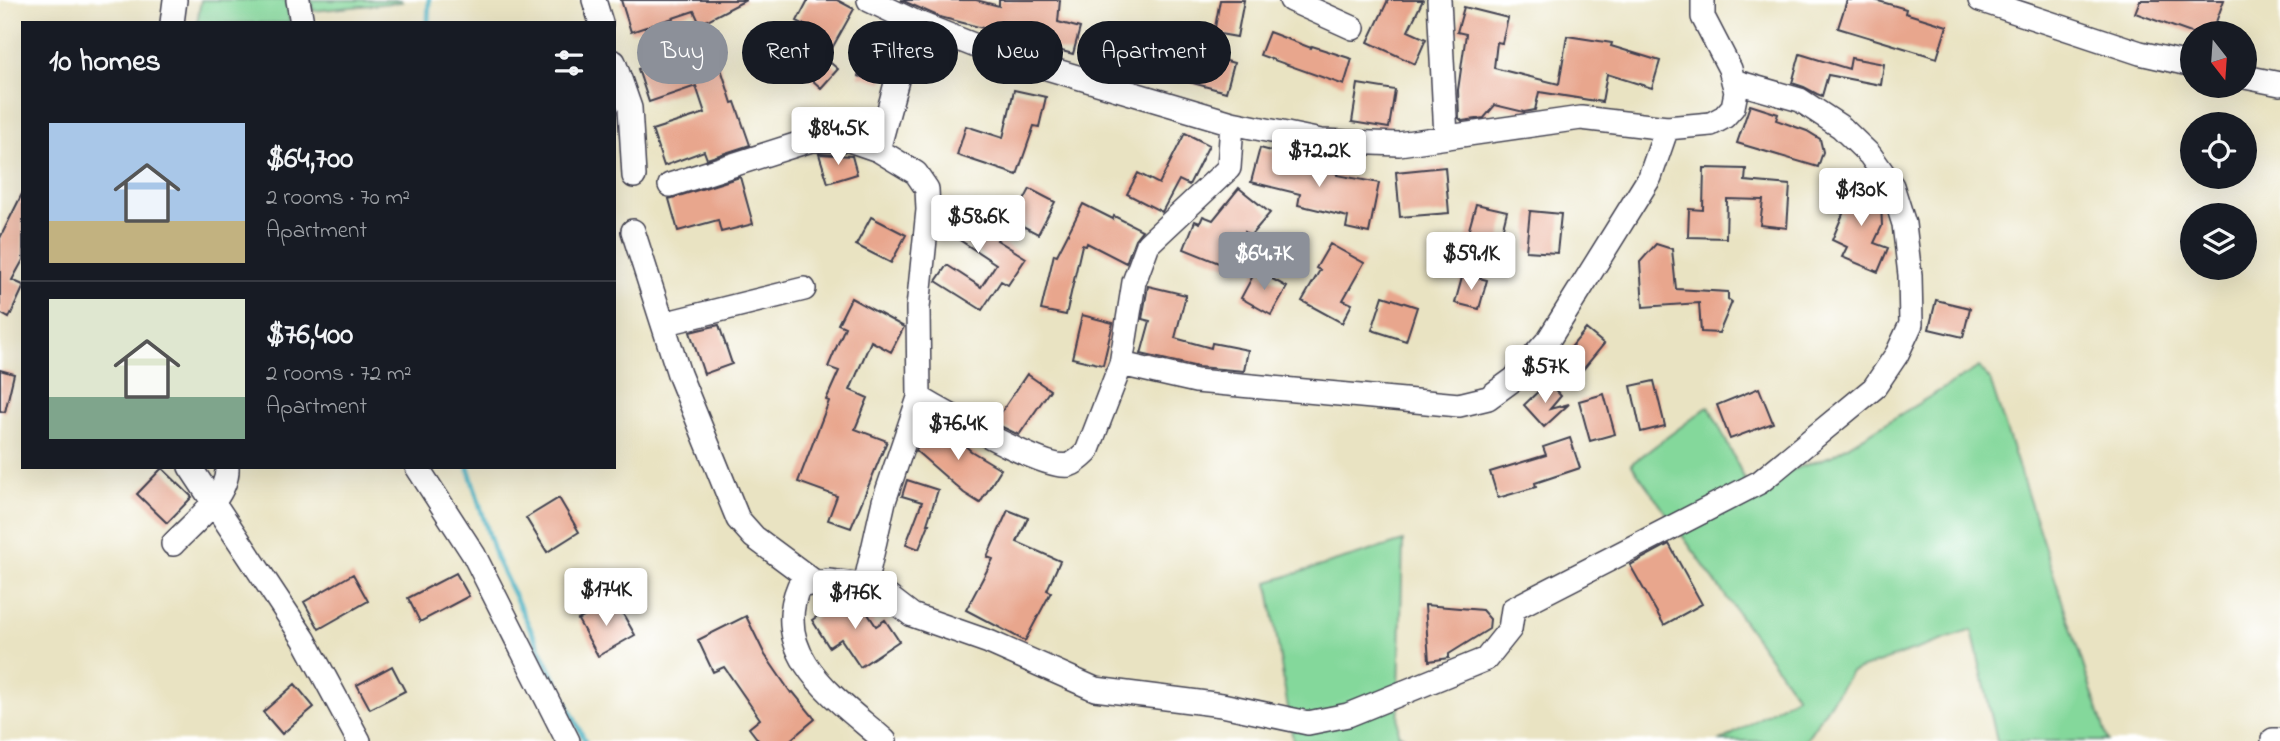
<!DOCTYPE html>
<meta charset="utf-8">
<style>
:root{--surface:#171b24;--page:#242831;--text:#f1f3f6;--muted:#9ea1a6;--line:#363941;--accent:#8c9099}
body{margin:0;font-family:"Indie Flower",sans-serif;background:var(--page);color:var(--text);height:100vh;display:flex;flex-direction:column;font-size:26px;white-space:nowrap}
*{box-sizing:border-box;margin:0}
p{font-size:23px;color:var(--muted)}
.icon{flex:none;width:38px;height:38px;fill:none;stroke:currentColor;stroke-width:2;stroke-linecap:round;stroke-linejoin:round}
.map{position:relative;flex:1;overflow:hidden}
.details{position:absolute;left:21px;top:21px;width:595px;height:448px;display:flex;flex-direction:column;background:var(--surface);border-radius:0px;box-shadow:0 7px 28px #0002}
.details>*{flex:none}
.top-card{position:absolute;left:637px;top:21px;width:665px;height:63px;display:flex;gap:14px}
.needle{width:46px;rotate:163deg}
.fabs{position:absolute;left:2180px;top:21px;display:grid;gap:14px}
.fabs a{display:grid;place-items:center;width:77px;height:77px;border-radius:50%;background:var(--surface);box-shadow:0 7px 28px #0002;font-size:35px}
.price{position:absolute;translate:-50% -60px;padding:0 16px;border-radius:7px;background:#fff;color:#222;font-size:23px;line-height:46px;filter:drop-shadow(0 2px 4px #0008)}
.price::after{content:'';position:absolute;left:50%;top:42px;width:21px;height:16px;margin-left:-10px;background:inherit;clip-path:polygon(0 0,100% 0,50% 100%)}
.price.on{background:var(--accent);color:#fff}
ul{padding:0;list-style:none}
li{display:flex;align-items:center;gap:21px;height:175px;padding:0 28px}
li+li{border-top:2px solid var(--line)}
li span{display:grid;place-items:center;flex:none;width:196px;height:140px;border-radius:0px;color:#555}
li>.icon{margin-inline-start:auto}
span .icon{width:84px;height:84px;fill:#fffc;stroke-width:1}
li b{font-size:30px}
h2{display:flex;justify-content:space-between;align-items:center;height:84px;padding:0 28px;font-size:30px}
.chip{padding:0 24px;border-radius:32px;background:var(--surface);box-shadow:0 7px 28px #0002;font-size:24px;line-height:63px}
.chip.on{background:var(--accent);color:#fff}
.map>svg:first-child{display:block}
.green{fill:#84d89b;stroke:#537d6b;stroke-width:2}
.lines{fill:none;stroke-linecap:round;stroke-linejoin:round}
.stream{stroke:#42afc0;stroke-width:5}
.building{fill:#e8a68d}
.minor-casing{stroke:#403f4f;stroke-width:26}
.minor{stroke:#fff;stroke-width:23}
</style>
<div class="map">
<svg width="2280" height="741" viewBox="0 0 2280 741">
<rect width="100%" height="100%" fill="#fff"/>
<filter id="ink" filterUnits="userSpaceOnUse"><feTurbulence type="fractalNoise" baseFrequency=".0143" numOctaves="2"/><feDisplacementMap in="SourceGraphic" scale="14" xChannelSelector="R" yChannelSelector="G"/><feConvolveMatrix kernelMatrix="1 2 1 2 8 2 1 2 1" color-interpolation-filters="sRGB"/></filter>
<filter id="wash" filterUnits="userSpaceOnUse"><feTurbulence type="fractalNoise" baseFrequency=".00686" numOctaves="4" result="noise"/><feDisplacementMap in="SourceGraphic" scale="28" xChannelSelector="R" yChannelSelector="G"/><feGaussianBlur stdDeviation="1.57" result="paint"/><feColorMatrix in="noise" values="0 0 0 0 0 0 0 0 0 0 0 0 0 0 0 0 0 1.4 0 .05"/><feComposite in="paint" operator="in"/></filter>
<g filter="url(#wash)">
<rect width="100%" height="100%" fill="#e9e3c2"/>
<path class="green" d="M201 0H286L290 23H197Z
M311 0H401L402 2 313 11Z
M1979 367 1990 380 2108 741H1997L1972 630 1851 672 1805 741H1721L1797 696 1631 464 1709 406 1748 486 1831 456Z
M1403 541 1398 734 1413 741H1293L1268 582Z"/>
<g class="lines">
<path class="stream" d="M428 23 429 0
M468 467 496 558 585 741"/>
</g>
<g id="blocks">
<path class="building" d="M621 0H746L700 24 694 11 631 32Z
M808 0H837L854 9 826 59 838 69 821 88 801 70 829 38 797 21Z
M901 0H976L999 6V0H1060L1058 22 1080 28 1073 54 1018 39V37L940 17Z
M1220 0H1244L1237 37 1214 33Z
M1388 0H1423L1408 31 1426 39 1415 64 1368 42Z
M1847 0H1875L1906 9 1905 13 1947 26 1937 58 1838 28Z
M2140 0H2224L2212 33H2191L2135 13Z
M1464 7 1508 18 1502 43 1497 42 1494 68 1559 84 1567 36 1612 43 1611 46 1660 61 1652 88 1607 74 1602 102 1539 92 1535 110 1524 112 1495 105 1484 118 1462 121 1459 118 1458 90 1466 34 1457 32Z
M1269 32 1311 48 1312 46 1352 59 1344 85 1260 55Z
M1156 42 1234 63 1226 92 1178 79V82L1149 75Z
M708 46 711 54 716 53 732 103 735 102 750 145 707 159 704 151 664 166 652 130 705 113 696 86 649 102 638 69Z
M864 50 888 55 882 82 858 76Z
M927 52 943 55 940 76 923 73Z
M1800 54 1849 69 1851 58 1884 64 1881 85 1828 75 1822 96 1817 94 1804 87 1792 83Z
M1358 84 1395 90 1389 128 1352 122Z
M1014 90 1046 97 1039 127 1034 126 1017 175 957 155 966 126 1003 138Z
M1750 105 1778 114 1776 120 1807 131 1820 139 1823 152 1818 167 1737 143Z
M1185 133 1209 145 1189 185 1179 180 1162 212 1127 194 1138 173 1159 184Z
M1260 148 1290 156 1288 162 1337 173V175L1379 183 1369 233 1346 228 1348 217 1298 205 1300 194 1251 182Z
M819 154 852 156 857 174 828 183Z
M1445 167 1449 213 1400 217 1396 172Z
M1704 168 1746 169 1745 181 1790 185 1787 228 1760 225 1763 200 1727 199 1726 238 1688 237 1689 209 1703 210Z
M740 177 753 224 721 232 718 220 678 231 669 199Z
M1239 188 1270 213 1250 236 1245 232 1231 268 1184 249 1195 221 1200 223 1203 216 1213 220Z
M1030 189 1055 202 1038 234 1013 221Z
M1844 189 1873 191 1881 203 1882 226 1874 243 1888 248 1878 272 1842 257 1847 247 1832 240 1843 214 1839 212Z
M23 192V260L12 280 23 285V288L9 318 0 313V238Z
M951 200 1002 233 997 240 1026 258 1008 285 1001 281 982 310 936 281 947 265 981 287 996 264 940 227 942 214Z
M1083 204 1113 219 1114 216 1142 230 1135 239 1126 263 1087 243 1086 246 1082 245 1066 315 1041 310 1054 254 1057 255Z
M1476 204 1507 211 1498 248 1466 240Z
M1530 211 1561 214 1557 253 1526 251Z
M871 217 906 235 891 263 856 245Z
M1330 244 1364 263 1343 300 1352 304 1342 323 1302 301 1320 270 1316 268Z
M1656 244 1672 249 1676 289 1728 292V299L1732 302 1719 333 1701 332 1699 303 1643 307 1640 262Z
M1256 270 1287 287 1271 315 1241 298Z
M1463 274 1487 280 1479 309 1455 303Z
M1148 286 1186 295 1175 338 1211 348 1212 343 1248 350 1244 371 1198 367 1141 354 1150 321 1142 319Z
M1383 296 1417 307 1406 341 1372 330Z
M851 298 904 327 891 352 871 341 850 390 868 398 855 429 887 441 851 528 828 520 837 496 798 482 829 401 826 400 839 371 828 367 845 327 838 324Z
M1936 300 1970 308 1963 337 1929 329Z
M1082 315 1113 323 1103 365 1072 358Z
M719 325 732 364 704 374 690 332Z
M1586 329 1604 344 1581 372 1563 357Z
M0 370 14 374 5 412 0 411Z
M1027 374 1050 390 1019 435 994 423Z
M1654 381 1665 426 1641 432 1631 386Z
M1548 382 1561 396 1550 409 1569 404 1544 427 1524 405Z
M1759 388 1773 423 1730 439 1717 405Z
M1604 394 1615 434 1590 441 1579 401Z
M934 423 946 429 971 451 1001 469 980 503 964 493 916 451 920 439Z
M1570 438 1580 468 1535 483 1536 487 1498 498 1490 472 1546 455 1543 447Z
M162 468 192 497 167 523 137 494Z
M907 480 938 490 927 524H929L919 549 906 544 922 502 902 496Z
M559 498 579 532 547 552 526 518Z
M1008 510 1028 518 1017 542 1060 561 1047 590 1051 592 1025 641 966 610 993 559 987 557Z
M1669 544 1702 604 1664 625 1630 565Z
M456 573 469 596 420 622 408 598Z
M353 574 368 601 319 629 304 602Z
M858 599 876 626 885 620 899 641 860 667 841 639 829 647 812 620 839 602 844 609Z
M615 600 635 635 598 656 578 620Z
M1425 605 1482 610 1490 619 1489 629 1449 654V658L1429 661Z
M746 616 765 655 791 693 793 692 815 719 789 741H759L749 728 760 719 724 667 713 672 698 640Z
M392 666 405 691 370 709 357 685Z
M295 684 314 707 282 734 263 712Z"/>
</g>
</g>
<g filter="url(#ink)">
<use href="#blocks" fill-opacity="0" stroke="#403f4f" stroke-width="2"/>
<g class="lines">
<g class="minor-casing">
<path id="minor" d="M298 0 302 23
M594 0 601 23
M869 0 913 21 986 50 1232 123 1321 141 1399 144 1581 118 1667 128 1711 124 1724 117 1733 107 1736 92 1730 69 1703 17V0
M1291 0 1353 28
M1439 0 1446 137
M1980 0 2140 53 2193 65
M172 23 175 0
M614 62 630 108 634 176
M2245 77 2280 84
M670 185 811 140H849L878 150
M633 231 679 374 738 519 754 537 816 583
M663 324 804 289
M1121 364 1196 381 1459 405 1488 398 1514 379 1549 339 1650 177 1667 128
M919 398C945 412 1045 471 1069 465 1076 463 1082 457 1087 452L1121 364 1134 282 1148 244 1229 168 1232 123
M190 467 304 639 359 741
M417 467 474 555 568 741
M173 544C191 525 229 496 227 467
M865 585 884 501 919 398 918 308 928 210 927 189 916 173 878 150 913 21
M2273 740H2280
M885 741C839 700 769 657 799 586L828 581 865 585 882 592 912 615 989 642 1095 689 1222 705 1308 723 1348 715 1486 659 1510 629 1513 609 1760 482 1874 388 1897 354 1911 324 1910 275 1904 224 1892 186 1870 155 1841 127 1800 100 1733 81"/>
</g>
<use href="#minor" class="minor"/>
</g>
</g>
</svg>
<div class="fabs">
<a><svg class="needle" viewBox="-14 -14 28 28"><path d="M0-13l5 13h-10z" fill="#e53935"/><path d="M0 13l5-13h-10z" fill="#9ea1a6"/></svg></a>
<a><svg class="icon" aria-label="locate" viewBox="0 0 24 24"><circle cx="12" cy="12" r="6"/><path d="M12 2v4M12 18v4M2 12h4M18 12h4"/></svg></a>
<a><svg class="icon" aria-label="layers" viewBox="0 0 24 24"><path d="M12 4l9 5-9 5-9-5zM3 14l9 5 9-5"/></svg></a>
</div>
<b class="price" style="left:838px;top:167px">$84.5K</b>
<b class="price" style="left:1319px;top:189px">$72.2K</b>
<b class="price" style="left:1861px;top:228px">$130K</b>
<b class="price" style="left:978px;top:255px">$58.6K</b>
<b class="price on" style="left:1264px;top:292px">$64.7K</b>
<b class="price" style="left:1471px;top:292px">$59.1K</b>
<b class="price" style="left:1545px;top:405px">$57K</b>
<b class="price" style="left:958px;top:462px">$76.4K</b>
<b class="price" style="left:606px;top:628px">$174K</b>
<b class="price" style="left:855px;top:631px">$176K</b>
<div class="top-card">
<a class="chip on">Buy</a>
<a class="chip">Rent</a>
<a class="chip">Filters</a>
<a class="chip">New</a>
<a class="chip">Apartment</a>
</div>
<section class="details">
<h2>10 homes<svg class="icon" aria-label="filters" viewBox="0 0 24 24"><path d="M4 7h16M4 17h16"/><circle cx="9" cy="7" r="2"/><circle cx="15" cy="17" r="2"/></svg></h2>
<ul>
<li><span style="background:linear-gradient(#a9c7e8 70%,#c2b280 0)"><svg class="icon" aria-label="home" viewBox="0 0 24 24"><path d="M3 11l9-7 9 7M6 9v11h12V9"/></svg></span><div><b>$64,700</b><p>2 rooms · 70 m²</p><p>Apartment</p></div></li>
<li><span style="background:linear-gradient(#dfe7d0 70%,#7fa58c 0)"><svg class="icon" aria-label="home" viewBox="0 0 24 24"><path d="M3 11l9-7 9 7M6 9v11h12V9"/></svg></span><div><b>$76,400</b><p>2 rooms · 72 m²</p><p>Apartment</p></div></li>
</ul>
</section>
</div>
